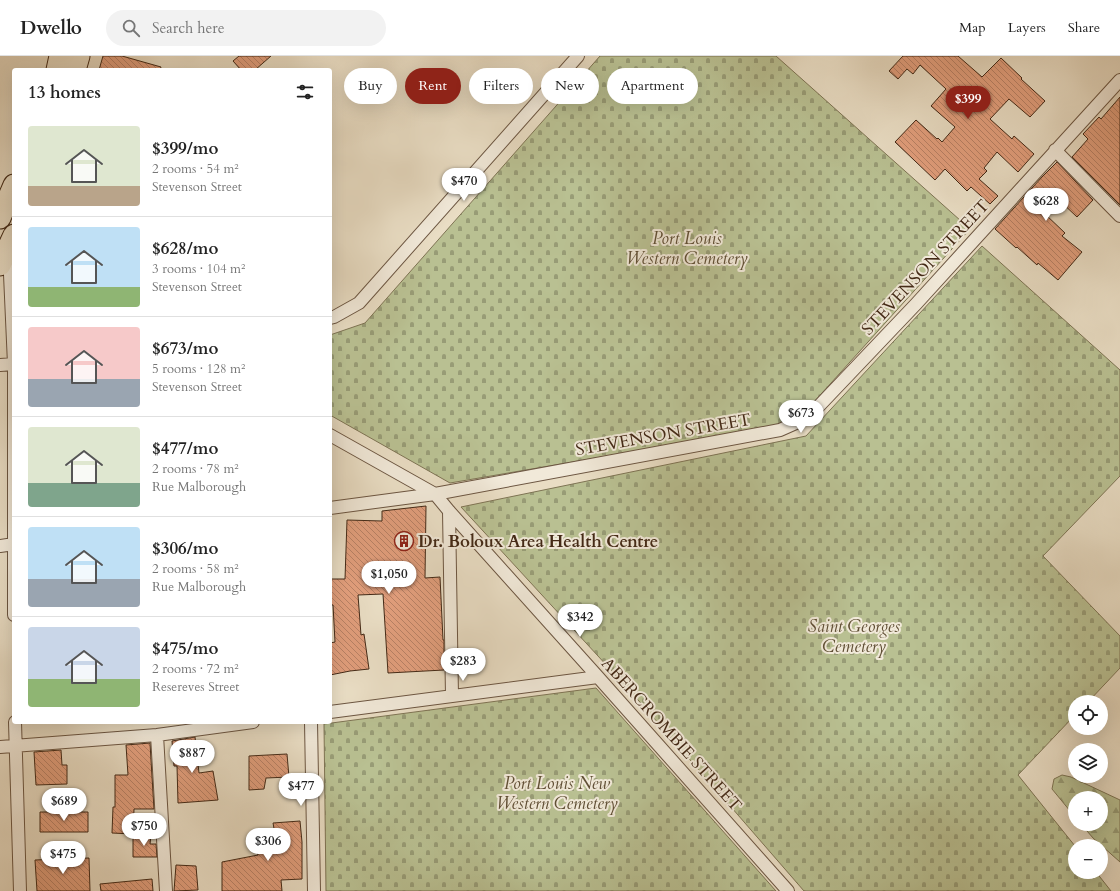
<!DOCTYPE html>
<meta charset="utf-8">
<style>
:root{--surface:#fff;--page:#f2f2f2;--text:#222;--muted:#767676;--line:#e0e0e0;--accent:#8f2418}
body{margin:0;font-family:Cardo,serif;background:var(--page);color:var(--text);height:100vh;display:flex;flex-direction:column;font-size:15px;white-space:nowrap}
*{box-sizing:border-box;margin:0}
p{font-size:13px;color:var(--muted)}
.icon{flex:none;width:22px;height:22px;fill:none;stroke:currentColor;stroke-width:2;stroke-linecap:round;stroke-linejoin:round}
.map{position:relative;flex:1;overflow:hidden}
.drawer{position:absolute;left:12px;top:12px;width:320px;height:656px;display:flex;flex-direction:column;background:var(--surface);border-radius:4px;box-shadow:0 4px 16px #0002}
.drawer>*{flex:none}
.hud{position:absolute;left:344px;top:12px;width:380px;height:36px;display:flex;gap:8px}
.buttons{position:absolute;left:1068px;top:639px;display:grid;gap:8px}
.buttons a{display:grid;place-items:center;width:40px;height:40px;border-radius:50%;background:var(--surface);box-shadow:0 4px 16px #0002;font-size:20px}
.price{position:absolute;translate:-50% -34px;padding:0 9px;border-radius:14px;background:#fff;color:#222;font-size:13px;line-height:26px;filter:drop-shadow(0 1px 2px #0008)}
.price::after{content:'';position:absolute;left:50%;top:24px;width:12px;height:9px;margin-left:-6px;background:inherit;clip-path:polygon(0 0,100% 0,50% 100%)}
.price.current{background:var(--accent);color:#fff}
ul{padding:0;list-style:none}
li{display:flex;align-items:center;gap:12px;height:100px;padding:0 16px}
li+li{border-top:1px solid var(--line)}
li span{display:grid;place-items:center;flex:none;width:112px;height:80px;border-radius:4px;color:#555}
li>.icon{margin-inline-start:auto}
span .icon{width:48px;height:48px;fill:#fffc;stroke-width:1}
li b{font-size:17px}
h2{display:flex;justify-content:space-between;align-items:center;height:48px;padding:0 16px;font-size:17px}
.pill{padding:0 14px;border-radius:18px;background:var(--surface);box-shadow:0 4px 16px #0002;font-size:14px;line-height:36px}
.pill.current{background:var(--accent);color:#fff}
header{display:flex;align-items:center;gap:24px;box-sizing:border-box;height:56px;padding:0 20px;background:var(--surface);border-bottom:1px solid var(--line)}
header strong{font-size:19px}
nav{display:flex;gap:22px;margin-inline-start:auto;font-size:14px}
.search{width:280px;height:36px;background:var(--page);display:flex;align-items:center;gap:10px;box-sizing:border-box;padding:0 14px;border-radius:22px;color:var(--muted);font-size:15px}
.map>svg:first-child{display:block}
.forest{fill:url(#forest-firs);stroke:#7e7454}
.cemetery{fill:url(#cemetery-stones);stroke:#7e7454}
.building{fill:url(#building-back-hatch);stroke:#432916}
.lines{fill:none;stroke-linecap:round;stroke-linejoin:round}
.minor-casing{stroke:#6c5642;stroke-width:14}
.trunk-casing{stroke:#432916;stroke-width:23}
.minor{stroke:#f1e9d9;stroke-width:12}
.trunk{stroke:#e9ddc4;stroke-width:21}
.labels{text-anchor:middle;stroke-width:4;stroke-linejoin:round;paint-order:stroke}
.park-label{font-size:17px;font-style:italic;fill:#604f35;stroke:#f1e9d9}
.street-label{font-size:17px;fill:#432916;stroke:#f1e9d9}
.poi-label{font-size:17px;font-weight:bold;fill:#432916;stroke:#f1e9d9;text-anchor:start}
</style>
<header>
<strong>Dwello</strong>
<div class="search"><svg class="icon" aria-label="search" viewBox="0 0 24 24"><circle cx="10" cy="10" r="6"/><path d="M15 15l6 6"/></svg>Search here</div>
<nav><a>Map</a><a>Layers</a><a>Share</a></nav>
</header>
<div class="map">
<svg width="1120" height="835" viewBox="0 0 1120 835">
<defs>
<pattern id="forest-firs" width="22" height="20" patternUnits="userSpaceOnUse"><rect width="22" height="20" fill="#b9c092"/><path d="M5 1l3.5 6h-7zM16 11l3.5 6h-7z" fill="#989c76"/></pattern>
<pattern id="cemetery-stones" width="16" height="16" patternUnits="userSpaceOnUse"><rect width="16" height="16" fill="#b9c092"/><path d="M2 7V4a2 2 0 0 1 4 0v3zM10 15v-3a2 2 0 0 1 4 0v3z" fill="#989c76"/></pattern>
<pattern id="building-back-hatch" width="6" height="6" patternUnits="userSpaceOnUse"><rect width="6" height="6" fill="#e19e7c"/><path d="M-1 5l2 2M0 0l6 6M5-1l2 2" fill="none" stroke="#b88165"/></pattern>
</defs>
<rect width="100%" height="100%" fill="#e9ddc4"/>
<filter id="stains"><feTurbulence type="fractalNoise" baseFrequency=".005" numOctaves="4"/><feColorMatrix values="0 0 0 0 .2 0 0 0 0 .09 0 0 0 0 .02 0 0 0 .5 -.17"/></filter>
<radialGradient id="worn" r=".72"><stop offset=".6" stop-color="#630" stop-opacity="0"/><stop offset="1" stop-color="#630" stop-opacity=".3"/></radialGradient>
<path class="forest" d="M1062 719 1071 721 1120 744V806L1093 782 1081 768H1101V742H1075V761L1052 733 1054 723Z"/>
<path class="cemetery" d="M600 0H776L970 173 794 368 450 427 330 359V279L365 267Z
M982 190 1120 314V420L1043 500 1120 580V612L1088 646H1075V659L1018 719 1075 790V816H1096L1111 835H804L632 637 461 451 806 380Z
M596 632 776 835H326L324 668Z"/>
<path class="building" d="M103 0H122L161 11 160 14H99Z
M239 0H271L255 14H241L233 5Z
M903 0H958L982 21 1001 2 1022 22 1021 23 1045 45 1030 61 1009 43 990 63 1012 83 1014 80 1034 98 1018 116 997 96 984 112 987 115 979 123 998 140 990 148 971 131 967 135 945 113 935 124 895 86 916 64 937 83 938 82 942 86 955 71 931 50 946 33 920 9 913 18 907 13 898 23 889 15Z
M1120 41V149L1072 101 1088 83 1083 78 1099 61 1101 63Z
M1057 106 1093 144 1077 161 1059 144 1045 158 1065 177 1062 180 1082 196 1058 224 1038 207 1037 209 1017 191 1016 192 995 173 1042 121Z
M426 450 425 522 440 521 443 584H444V614L388 617 383 538 358 539 361 579 364 578 369 613 350 615 330 619V587L335 586 333 549H330V523H345L347 464 382 465V455Z
M195 681 199 717 213 715 218 744 178 747 177 710H174L172 685Z
M150 687 154 753H134L133 778 112 777 113 751H115V719H128L126 689Z
M61 694 62 709H67V728L36 729 34 696Z
M287 698 289 721 266 722 264 733 249 734V700Z
M40 756H88V776H40Z
M300 765 302 786V823L281 824 282 835H222V806L258 799 253 785 275 778 273 767Z
M133 778 151 779 150 788H156L157 801H133Z
M89 802 90 835H37L35 804Z
M176 809 196 810 198 834 174 835Z
M152 823 153 835H101L100 828Z"/>
<g class="lines">
<g class="minor-casing">
<path id="minor" d="M1055 94 1120 160
M9 196 14 308V559
M330 262 334 261 359 247 578 0
M0 309 14 308
M330 379 435 438 449 455 598 621 788 835
M330 452 435 438 780 374 798 366 818 351 916 248 1120 24
M449 455 452 640
M0 490 14 488
M330 656 598 621
M15 666 20 835
M311 666 314 835
M157 679 166 835
M0 691 157 679 253 666"/>
</g>
<g class="trunk-casing">
<path id="trunk" d="M57 14 60 0
M75 14 79 0
M0 162 14 129
M0 209 14 179"/>
</g>
<use href="#minor" class="minor"/>
<use href="#trunk" class="trunk"/>
</g>
<defs>
<g id="building-ring" transform="scale(1)"><circle r="9.5" fill="#f1e9d9" stroke="#8f2418" stroke-width="1.5"/><path d="M-4-6H4V6H1V3H-1V6H-4ZM-2.5-4.3h1.7v1.8h-1.7ZM.8-4.3h1.7v1.8H.8ZM-2.5-1h1.7V.8h-1.7ZM.8-1h1.7V.8H.8Z" fill="#8f2418"/></g>
</defs>
<g fill-rule="evenodd">
<use href="#building-ring" x="404" y="485"/>
</g>
<g class="labels">
<g class="park-label">
<text x="687" y="188">Port Louis<tspan x="687" dy="20">Western Cemetery</tspan></text>
<text x="854" y="576">Saint Georges<tspan x="854" dy="20">Cemetery</tspan></text>
<text x="557" y="733">Port Louis New<tspan x="557" dy="20">Western Cemetery</tspan></text>
</g>
<g class="street-label">
<text transform="translate(925 211) rotate(-47)" y="6">STEVENSON STREET</text>
<text transform="translate(663 378) rotate(-10)" y="6">STEVENSON STREET</text>
<text transform="translate(672 678) rotate(48)" y="6">ABERCROMBIE STREET</text>
</g>
<g class="poi-label">
<text x="418" y="491">Dr. Boloux Area Health Centre</text>
</g>
</g>
<rect width="100%" height="100%" filter="url(#stains)"/>
<rect width="100%" height="100%" fill="url(#worn)"/>
</svg>
<div class="buttons">
<a><svg class="icon" aria-label="locate" viewBox="0 0 24 24"><circle cx="12" cy="12" r="6"/><path d="M12 2v4M12 18v4M2 12h4M18 12h4"/></svg></a>
<a><svg class="icon" aria-label="layers" viewBox="0 0 24 24"><path d="M12 4l9 5-9 5-9-5zM3 14l9 5 9-5"/></svg></a>
<a>+</a>
<a>−</a>
</div>
<b class="price current" style="left:968px;top:64px">$399</b>
<b class="price" style="left:464px;top:146px">$470</b>
<b class="price" style="left:1046px;top:166px">$628</b>
<b class="price" style="left:801px;top:378px">$673</b>
<b class="price" style="left:389px;top:539px">$1,050</b>
<b class="price" style="left:580px;top:582px">$342</b>
<b class="price" style="left:463px;top:626px">$283</b>
<b class="price" style="left:192px;top:718px">$887</b>
<b class="price" style="left:301px;top:751px">$477</b>
<b class="price" style="left:64px;top:766px">$689</b>
<b class="price" style="left:144px;top:791px">$750</b>
<b class="price" style="left:268px;top:806px">$306</b>
<b class="price" style="left:63px;top:819px">$475</b>
<div class="hud">
<a class="pill">Buy</a>
<a class="pill current">Rent</a>
<a class="pill">Filters</a>
<a class="pill">New</a>
<a class="pill">Apartment</a>
</div>
<section class="drawer">
<h2>13 homes<svg class="icon" aria-label="filters" viewBox="0 0 24 24"><path d="M4 7h16M4 17h16"/><circle cx="9" cy="7" r="2"/><circle cx="15" cy="17" r="2"/></svg></h2>
<ul>
<li><span style="background:linear-gradient(#dfe7d0 75%,#b9a48a 0)"><svg class="icon" aria-label="home" viewBox="0 0 24 24"><path d="M3 11l9-7 9 7M6 9v11h12V9"/></svg></span><div><b>$399/mo</b><p>2 rooms · 54 m²</p><p>Stevenson Street</p></div></li>
<li><span style="background:linear-gradient(#bfe0f5 75%,#8fb573 0)"><svg class="icon" aria-label="home" viewBox="0 0 24 24"><path d="M3 11l9-7 9 7M6 9v11h12V9"/></svg></span><div><b>$628/mo</b><p>3 rooms · 104 m²</p><p>Stevenson Street</p></div></li>
<li><span style="background:linear-gradient(#f6c9c9 65%,#9aa5b1 0)"><svg class="icon" aria-label="home" viewBox="0 0 24 24"><path d="M3 11l9-7 9 7M6 9v11h12V9"/></svg></span><div><b>$673/mo</b><p>5 rooms · 128 m²</p><p>Stevenson Street</p></div></li>
<li><span style="background:linear-gradient(#dfe7d0 70%,#7fa58c 0)"><svg class="icon" aria-label="home" viewBox="0 0 24 24"><path d="M3 11l9-7 9 7M6 9v11h12V9"/></svg></span><div><b>$477/mo</b><p>2 rooms · 78 m²</p><p>Rue Malborough</p></div></li>
<li><span style="background:linear-gradient(#bfe0f5 65%,#9aa5b1 0)"><svg class="icon" aria-label="home" viewBox="0 0 24 24"><path d="M3 11l9-7 9 7M6 9v11h12V9"/></svg></span><div><b>$306/mo</b><p>2 rooms · 58 m²</p><p>Rue Malborough</p></div></li>
<li><span style="background:linear-gradient(#c9d6e8 65%,#8fb573 0)"><svg class="icon" aria-label="home" viewBox="0 0 24 24"><path d="M3 11l9-7 9 7M6 9v11h12V9"/></svg></span><div><b>$475/mo</b><p>2 rooms · 72 m²</p><p>Resereves Street</p></div></li>
</ul>
</section>
</div>
